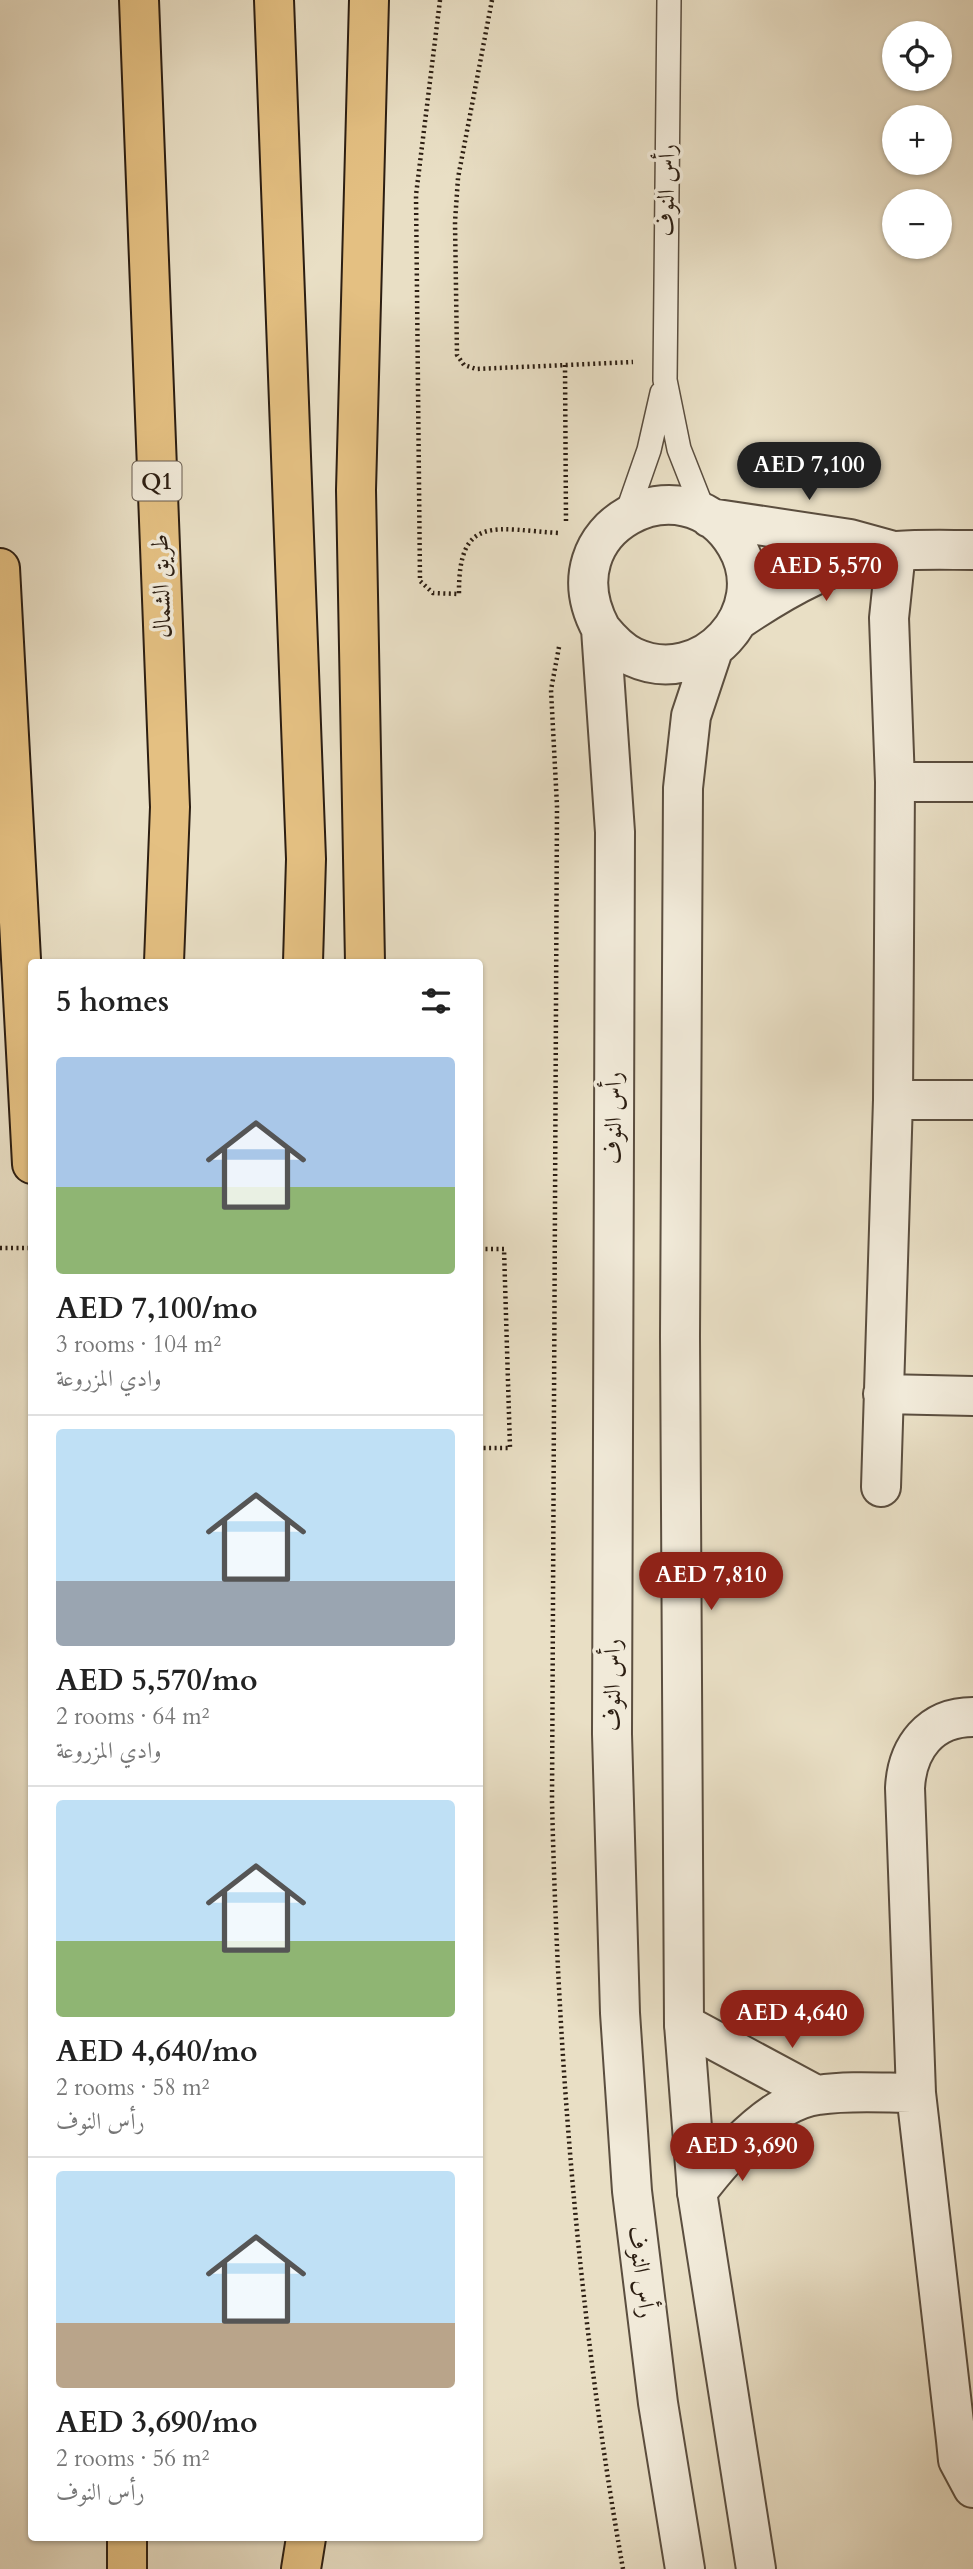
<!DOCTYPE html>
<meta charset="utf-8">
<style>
:root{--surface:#fff;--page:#f2f2f2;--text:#222;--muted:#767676;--line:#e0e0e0;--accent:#8f2418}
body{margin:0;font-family:Cardo,Amiri,serif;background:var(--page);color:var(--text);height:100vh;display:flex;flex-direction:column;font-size:26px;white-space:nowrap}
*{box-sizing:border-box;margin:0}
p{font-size:23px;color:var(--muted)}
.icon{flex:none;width:38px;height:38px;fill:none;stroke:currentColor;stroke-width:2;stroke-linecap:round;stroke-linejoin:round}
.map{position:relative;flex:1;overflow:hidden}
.drawer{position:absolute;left:28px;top:959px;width:455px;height:1582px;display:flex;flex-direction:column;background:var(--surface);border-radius:7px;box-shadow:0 2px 5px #0004}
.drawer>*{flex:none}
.controls{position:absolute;left:882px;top:21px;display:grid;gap:14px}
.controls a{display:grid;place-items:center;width:70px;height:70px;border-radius:50%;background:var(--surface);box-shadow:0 2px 5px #0004;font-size:35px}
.price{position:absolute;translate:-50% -60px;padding:0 16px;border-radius:24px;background:var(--accent);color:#fff;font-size:23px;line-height:46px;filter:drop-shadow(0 2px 4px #0008)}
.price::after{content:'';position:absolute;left:50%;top:42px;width:21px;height:16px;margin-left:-10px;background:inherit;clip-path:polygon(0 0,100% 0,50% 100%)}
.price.selected{background:#222;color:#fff}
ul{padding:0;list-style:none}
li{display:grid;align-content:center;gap:14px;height:371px;padding:0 28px}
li+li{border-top:2px solid var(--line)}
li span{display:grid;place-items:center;height:217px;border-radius:7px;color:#555}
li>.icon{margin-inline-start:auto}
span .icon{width:126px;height:126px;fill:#fffc;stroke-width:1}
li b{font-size:30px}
h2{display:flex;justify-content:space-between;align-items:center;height:84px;padding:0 28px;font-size:30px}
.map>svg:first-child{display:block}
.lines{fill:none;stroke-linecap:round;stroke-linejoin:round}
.service-casing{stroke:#5b4e3f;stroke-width:26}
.minor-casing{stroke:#5b4e3f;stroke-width:42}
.tertiary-casing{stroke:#5b4e3f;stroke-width:42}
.motorway-casing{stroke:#2c1e12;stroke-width:42}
.path{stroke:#2c1e12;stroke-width:4.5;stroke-dasharray:2 3.5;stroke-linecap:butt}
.service{stroke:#f1ead9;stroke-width:23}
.minor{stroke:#f1ead9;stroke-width:38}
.tertiary{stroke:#f1ead9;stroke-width:38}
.motorway{stroke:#e4c082;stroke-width:38}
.labels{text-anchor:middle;stroke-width:7;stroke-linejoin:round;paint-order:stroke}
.shield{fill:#f1ead9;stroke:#675b4e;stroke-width:2}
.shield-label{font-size:23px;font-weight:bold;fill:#2c1e12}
.street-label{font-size:24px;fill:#2c1e12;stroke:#f1ead9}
</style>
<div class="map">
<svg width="973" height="2569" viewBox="0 0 973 2569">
<rect width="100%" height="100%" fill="#e9dfc5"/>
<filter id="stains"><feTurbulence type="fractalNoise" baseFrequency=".00286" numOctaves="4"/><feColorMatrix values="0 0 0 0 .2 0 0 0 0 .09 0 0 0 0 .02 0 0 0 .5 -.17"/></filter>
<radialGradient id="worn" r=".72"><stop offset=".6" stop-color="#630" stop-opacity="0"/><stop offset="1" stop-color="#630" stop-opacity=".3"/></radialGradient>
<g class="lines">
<g class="service-casing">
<path id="service" d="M669 0 665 380 679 449 705 515
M626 516 649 450 662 393"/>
</g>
<g class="minor-casing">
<path id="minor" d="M895 782H973
M893 1100H973
M883 1394 973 1396
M881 1487 893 1100 895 782 889 618 896 551
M973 1717C930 1717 907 1748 905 1788L916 2093 956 2440 958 2460 973 2488
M684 2024 816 2095
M697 2192C724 2157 772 2101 818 2095 850 2090 884 2093 916 2093"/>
</g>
<g class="tertiary-casing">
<path id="tertiary" d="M710 518 850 539 890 550
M740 619C786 588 840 557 897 551 922 549 948 550 973 550
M601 629C610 640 620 651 633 657 702 689 775 611 736 545 684 457 546 527 601 629L615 832 612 1734 620 2013 632 2191 658 2403 685 2569
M713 650 691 716 683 788 680 1337 684 2024 697 2192 756 2569"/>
</g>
<g class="motorway-casing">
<path id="motorway" d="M139 0 170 807 164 962
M274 0 306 859 303 962
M0 568 32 1164
M365 962 356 490 369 0
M127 2569V2538
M301 2569 306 2538"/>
</g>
<path class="path" d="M440 0 416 195 420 581 433 593 459 594C458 512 497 530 560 533
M492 0 458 178 455 222 457 355 464 365 476 369 633 362
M565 365 566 522
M559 647 551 690 557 806 552 1801C558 2058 578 2315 623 2569
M0 1248H32
M480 1249H504L510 1448H480"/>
<use href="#service" class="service"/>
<use href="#minor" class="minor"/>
<use href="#tertiary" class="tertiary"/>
<use href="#motorway" class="motorway"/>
</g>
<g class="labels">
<rect class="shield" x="132.5" y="461.5" width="49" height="39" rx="5"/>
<g class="shield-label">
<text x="157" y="489">Q1</text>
</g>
<g class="street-label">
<text transform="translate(666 190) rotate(-89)" y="8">رأس النوف</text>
<text transform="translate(161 586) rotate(-92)" y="8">طريق الشمال</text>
<text transform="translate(613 1118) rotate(-90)" y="8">رأس النوف</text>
<text transform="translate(612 1685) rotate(-90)" y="8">رأس النوف</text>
<text transform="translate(642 2272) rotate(83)" y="8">رأس النوف</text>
</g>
</g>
<rect width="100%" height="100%" filter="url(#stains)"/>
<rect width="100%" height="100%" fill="url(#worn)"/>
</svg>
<div class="controls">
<a><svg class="icon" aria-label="locate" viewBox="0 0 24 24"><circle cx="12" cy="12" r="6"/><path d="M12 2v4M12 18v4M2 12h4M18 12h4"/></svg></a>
<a>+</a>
<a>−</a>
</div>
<b class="price selected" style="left:809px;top:502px">AED 7,100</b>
<b class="price" style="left:826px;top:603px">AED 5,570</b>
<b class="price" style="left:711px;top:1612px">AED 7,810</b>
<b class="price" style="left:792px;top:2050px">AED 4,640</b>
<b class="price" style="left:742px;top:2183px">AED 3,690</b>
<section class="drawer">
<h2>5 homes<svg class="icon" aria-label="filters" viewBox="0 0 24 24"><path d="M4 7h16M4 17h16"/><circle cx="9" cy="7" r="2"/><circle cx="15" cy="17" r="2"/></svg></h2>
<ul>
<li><span style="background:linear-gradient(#a9c7e8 60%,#8fb573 0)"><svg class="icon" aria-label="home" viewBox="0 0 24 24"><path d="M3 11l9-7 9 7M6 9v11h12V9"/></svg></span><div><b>AED 7,100/mo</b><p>3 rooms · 104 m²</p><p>وادي المزروعة</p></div></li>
<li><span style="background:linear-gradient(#bfe0f5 70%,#9aa5b1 0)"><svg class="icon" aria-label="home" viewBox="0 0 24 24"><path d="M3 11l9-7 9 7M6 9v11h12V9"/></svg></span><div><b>AED 5,570/mo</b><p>2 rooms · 64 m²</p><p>وادي المزروعة</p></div></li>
<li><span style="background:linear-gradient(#bfe0f5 65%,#8fb573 0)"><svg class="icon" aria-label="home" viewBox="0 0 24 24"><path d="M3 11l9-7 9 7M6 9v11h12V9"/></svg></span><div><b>AED 4,640/mo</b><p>2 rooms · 58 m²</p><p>رأس النوف</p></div></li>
<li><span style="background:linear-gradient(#bfe0f5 70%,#b9a48a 0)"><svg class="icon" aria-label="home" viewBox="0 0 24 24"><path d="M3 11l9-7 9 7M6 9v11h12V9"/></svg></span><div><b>AED 3,690/mo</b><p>2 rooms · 56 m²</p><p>رأس النوف</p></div></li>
</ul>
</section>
</div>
